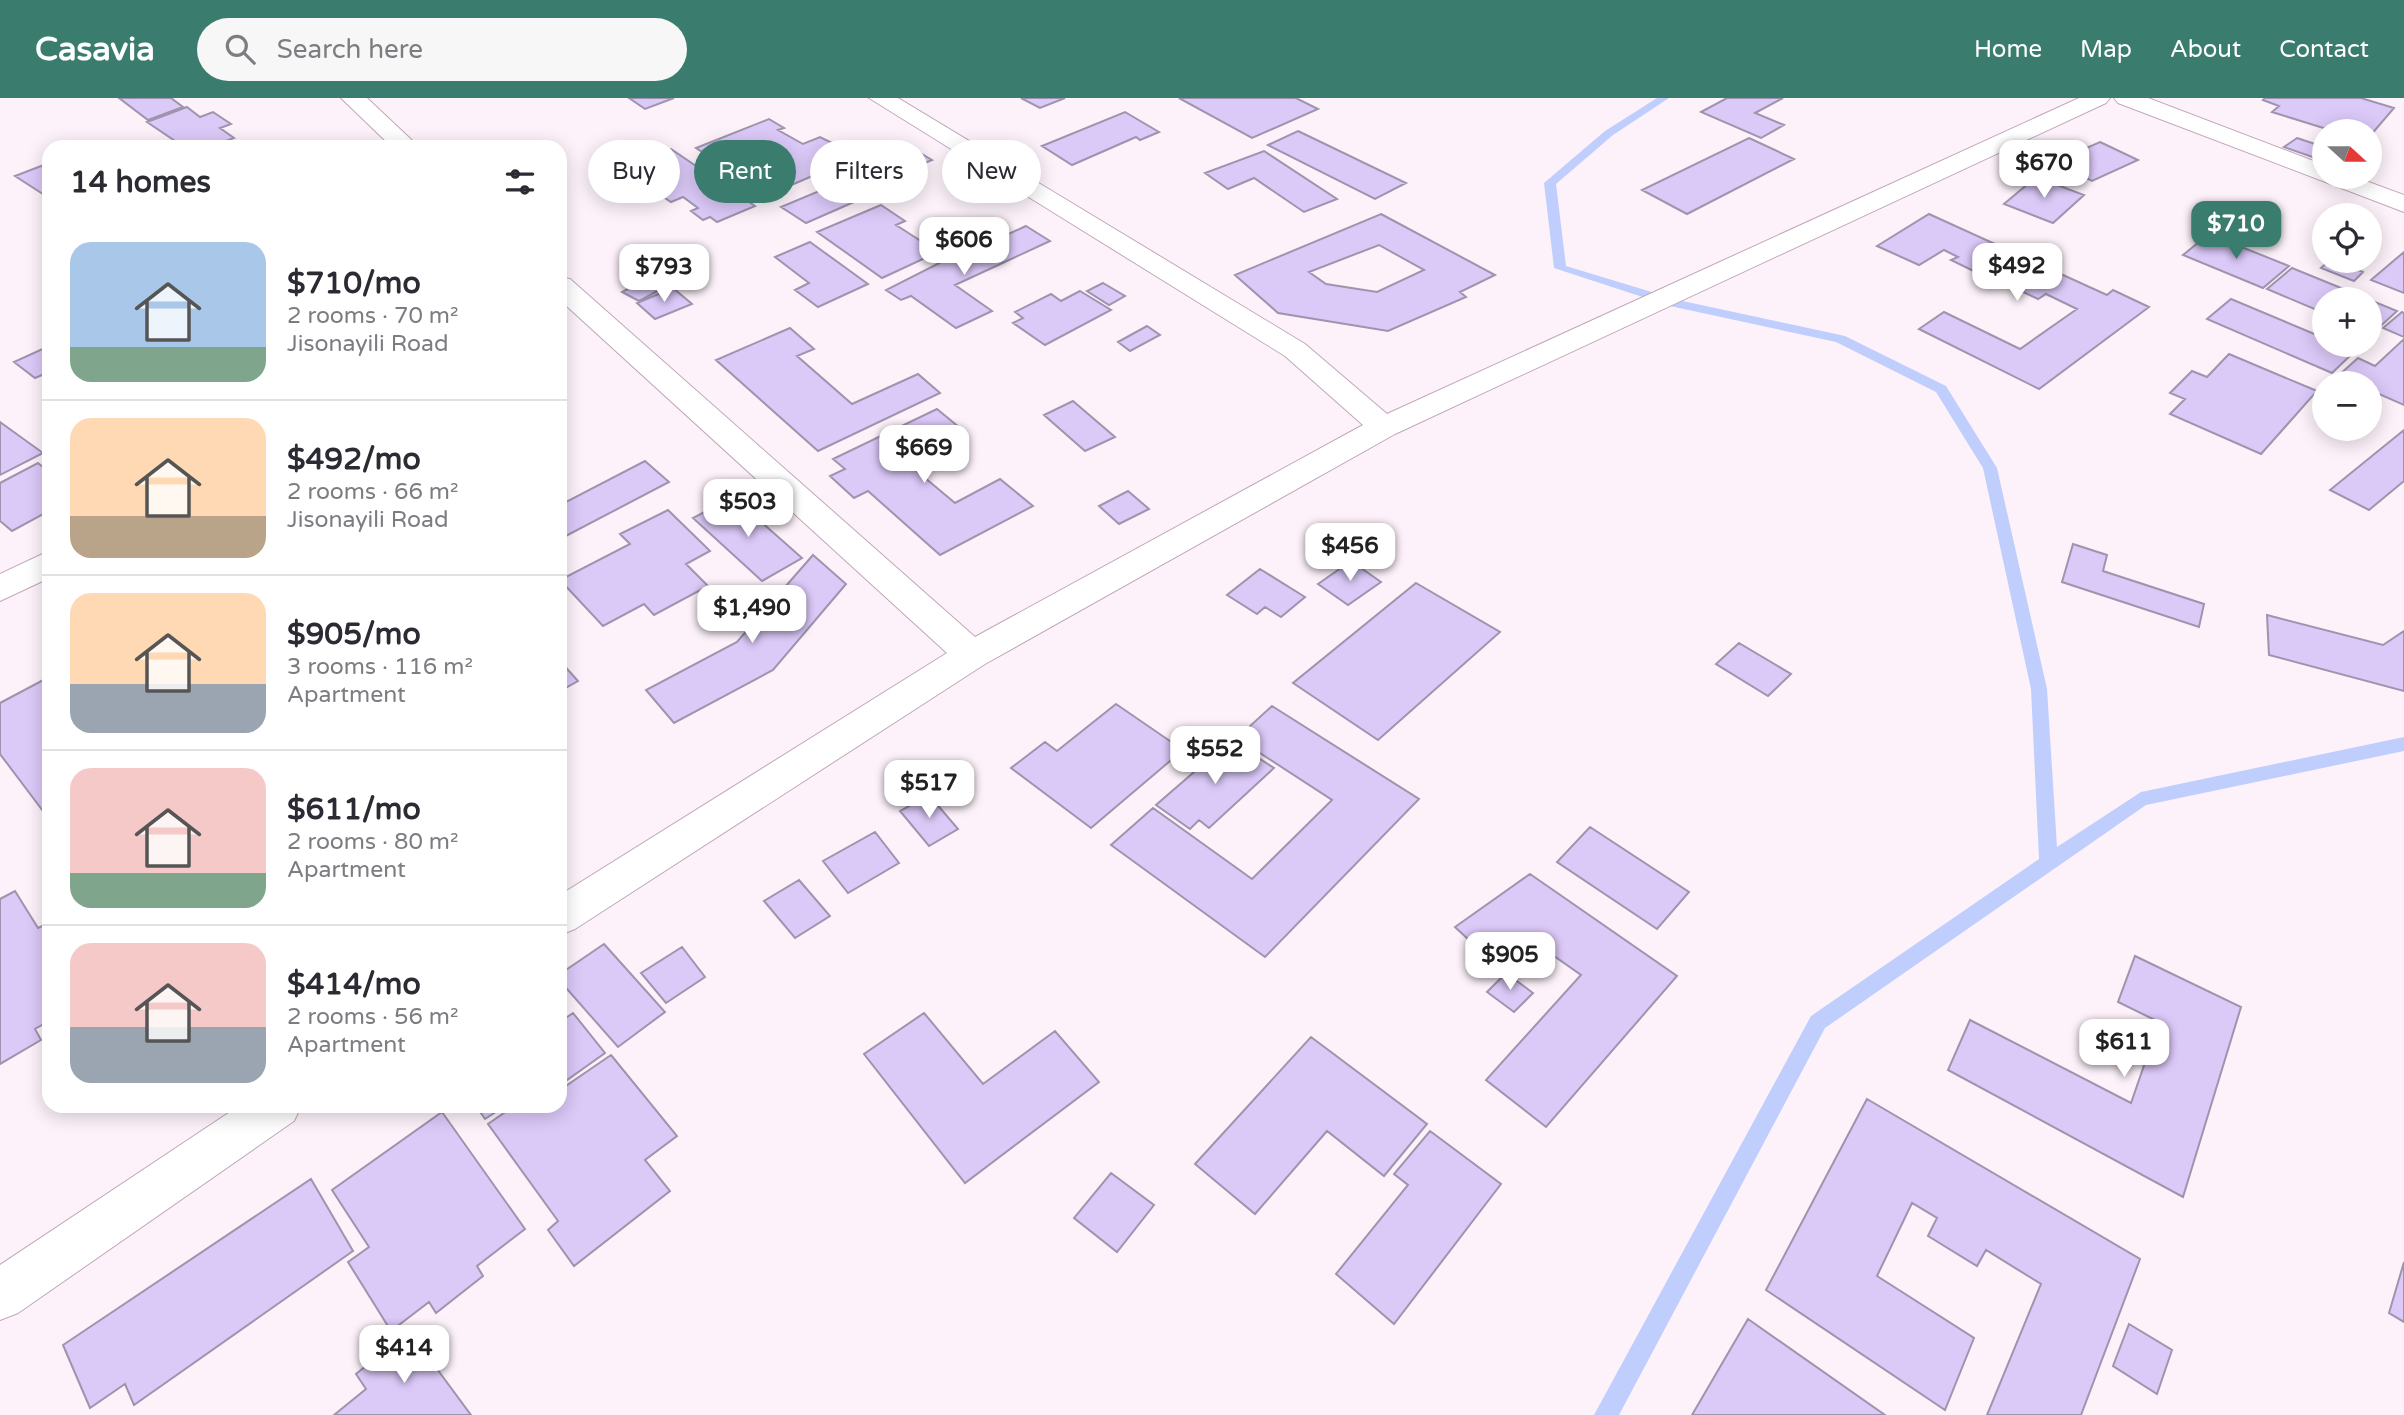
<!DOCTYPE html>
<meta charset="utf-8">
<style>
:root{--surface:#fff;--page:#f7f7f7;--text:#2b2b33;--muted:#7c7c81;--line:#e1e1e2;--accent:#3a7d6f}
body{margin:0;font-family:"Varela Round",sans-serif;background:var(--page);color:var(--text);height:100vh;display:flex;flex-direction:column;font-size:26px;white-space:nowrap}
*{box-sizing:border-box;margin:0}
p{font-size:23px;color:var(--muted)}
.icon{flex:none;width:38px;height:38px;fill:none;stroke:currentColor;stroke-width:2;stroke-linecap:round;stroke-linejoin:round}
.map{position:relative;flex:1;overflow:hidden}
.sheet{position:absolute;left:42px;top:42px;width:525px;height:973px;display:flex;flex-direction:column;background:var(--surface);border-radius:21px;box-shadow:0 4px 18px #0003}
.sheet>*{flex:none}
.banner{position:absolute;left:588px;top:42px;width:665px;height:63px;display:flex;gap:14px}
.needle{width:46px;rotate:111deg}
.fabs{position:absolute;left:2312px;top:21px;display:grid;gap:14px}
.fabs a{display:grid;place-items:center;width:70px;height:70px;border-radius:50%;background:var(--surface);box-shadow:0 4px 18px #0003;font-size:35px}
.price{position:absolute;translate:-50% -60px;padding:0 16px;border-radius:14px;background:#fff;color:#222;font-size:23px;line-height:46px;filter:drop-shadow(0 2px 4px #0008)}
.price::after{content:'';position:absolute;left:50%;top:42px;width:21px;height:16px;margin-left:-10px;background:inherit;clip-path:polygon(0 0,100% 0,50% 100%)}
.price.on{background:var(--accent);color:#fff}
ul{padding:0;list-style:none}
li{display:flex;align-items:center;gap:21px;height:175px;padding:0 28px}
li+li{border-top:2px solid var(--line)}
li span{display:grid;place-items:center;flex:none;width:196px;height:140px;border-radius:21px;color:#555}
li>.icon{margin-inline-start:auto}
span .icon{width:84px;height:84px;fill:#fffc;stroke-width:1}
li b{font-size:30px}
h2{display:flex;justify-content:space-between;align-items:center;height:84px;padding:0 28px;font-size:30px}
.tag{padding:0 24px;border-radius:32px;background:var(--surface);box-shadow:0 4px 18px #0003;font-size:24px;line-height:63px}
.tag.on{background:var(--accent);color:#fff}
header{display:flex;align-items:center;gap:42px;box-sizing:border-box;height:98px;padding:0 35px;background:var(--accent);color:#fff}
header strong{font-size:33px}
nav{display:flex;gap:38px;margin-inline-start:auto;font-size:24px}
.search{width:490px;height:63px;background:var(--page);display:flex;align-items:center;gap:18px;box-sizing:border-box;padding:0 24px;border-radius:38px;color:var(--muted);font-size:26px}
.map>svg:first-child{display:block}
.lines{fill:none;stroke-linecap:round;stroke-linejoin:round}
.stream{fill:#bfcefd;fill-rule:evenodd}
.building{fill:#dbc9f8;stroke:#9e94ae;stroke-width:2;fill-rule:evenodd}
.minor-casing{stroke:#c0a7bb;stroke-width:2}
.minor{fill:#fff;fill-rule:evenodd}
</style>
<header>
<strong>Casavia</strong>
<div class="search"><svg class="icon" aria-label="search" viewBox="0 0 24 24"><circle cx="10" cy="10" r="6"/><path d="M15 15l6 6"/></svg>Search here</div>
<nav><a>Home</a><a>Map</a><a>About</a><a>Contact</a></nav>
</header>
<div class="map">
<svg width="2404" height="1317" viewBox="0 0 2404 1317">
<rect width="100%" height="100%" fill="#fdf2fa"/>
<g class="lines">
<path class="stream" d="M1657 0H1669L1613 37 1556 86 1566 168 1678 202 1845 238 1946 288 1997 370 2047 591 2057 749 2141 694 2404 639V653L2146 707 1825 930 1619 1317H1594L1811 918 2039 761 2031 591 1983 370 1936 294 1836 244 1670 208 1554 170 1544 85 1605 33Z"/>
</g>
<path class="building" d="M119 0H171L183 9 148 22Z
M629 0H674L645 11Z
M1021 0H1065L1040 10Z
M1179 0H1296L1318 11 1252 40Z
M1727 0H1783L1755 15 1784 27 1761 40 1701 14Z
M2265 0H2361L2394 10 2370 38V33H2333L2272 14 2279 8 2263 2Z
M187 9 200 19 213 14 231 26 220 30 234 40 210 49H184L147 24Z
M1125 14 1159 34 1140 42 1136 39 1072 67 1042 48Z
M769 21 784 30 778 32 803 46 820 39 859 58 768 97 696 50Z
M1298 33 1406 85 1375 101 1268 47Z
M1749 40 1794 61 1687 116 1642 92Z
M2297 40 2324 49V63L2284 49Z
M2100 44 2138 62 2092 83 2054 64Z
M671 51 755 108 717 124 710 119 703 122 691 113 698 110 683 99 671 104 656 94 668 89 656 80 647 84 632 73 641 70 635 65Z
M917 53 932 62 901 75 885 66Z
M1264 53 1337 101 1304 114 1254 80 1228 91 1205 75Z
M49 65V100L15 78Z
M611 68 625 83 604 89 590 75Z
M855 78 879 93 806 125 781 109Z
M2036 79 2084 97 2053 125 2004 106Z
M881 107 905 123 896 127 938 154 882 180 817 134Z
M1381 116 1495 177 1460 194 1466 199 1388 233 1278 215 1235 177ZM1379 147 1424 172 1377 194 1326 186 1309 174Z
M1929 116 2107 197 2113 192 2149 209 2039 291 1919 231 1944 214 2020 251 2077 211 2046 196 2038 201 2004 185 2012 180 1996 173 1986 179 1951 162 1958 159 1944 152 1919 167 1877 148Z
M1026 128 1050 143 955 187 992 213 956 230 911 198 901 202 886 192 957 156 960 158Z
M2209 136 2289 168 2263 190 2183 157Z
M810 144 868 186 818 209 795 192 809 185 775 159Z
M2404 154V195L2371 182Z
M2329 163H2356L2352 169 2363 174 2354 183 2321 170Z
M2292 170 2368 201H2324V215L2267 191Z
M652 178 669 187 639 203 622 194Z
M1103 185 1125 198 1109 207 1087 193Z
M673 190 692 206 655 221 637 205Z
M1080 193 1111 212 1045 247 1013 225 1023 220 1015 214 1051 196 1061 203Z
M2231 201 2324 240V247H2340L2355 253 2332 275 2207 221Z
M2370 202 2397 213 2373 235 2370 233Z
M2402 214 2404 215V239L2383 230Z
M1147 228 1160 237 1130 253 1118 244Z
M790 230 814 251 797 258 852 306 918 276 940 295 818 353 716 262Z
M2404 241V307L2370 292V285H2354L2338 278 2358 260 2375 268Z
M49 248V274L35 280 14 264Z
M2229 256 2317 293 2261 356 2170 316 2185 301 2170 295 2192 273 2207 279Z
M1073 303 1115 339 1085 353 1044 317Z
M937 311 965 334 906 364 955 405 1000 381 1033 408 940 457 868 393 854 400 830 378 845 371 833 361Z
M0 324 43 355 0 377Z
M2404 332V383L2369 412 2330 392Z
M645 363 669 384 560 441V407Z
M38 365 49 374V413L12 433 0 423V385Z
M1128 393 1149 411 1119 426 1099 408Z
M733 399 802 460 762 483 693 420Z
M668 412 710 453 686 466 708 488 654 517 644 506 603 528 560 482 630 446 620 436Z
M2073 446 2107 457 2103 473 2204 506 2199 529 2062 484Z
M813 457 846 486 773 572 674 625 646 592 737 544Z
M1351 463 1381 484 1348 507 1318 486Z
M1260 471 1305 499 1281 519 1265 509 1257 516 1227 497Z
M1416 485 1500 534 1378 642 1293 585Z
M2267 517 2383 547 2404 533V593L2269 557Z
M1739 545 1791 576 1768 598 1716 566Z
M560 563 578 583 560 593Z
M49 579V721L0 656V605Z
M1116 606 1183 652 1091 730 1011 670 1045 644 1057 653Z
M1272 608 1419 701 1265 859 1111 747 1153 710 1252 781 1332 702 1237 640Z
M1231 642 1274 670 1209 730 1199 722 1190 731 1156 707Z
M929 697 958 731 929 748 900 713Z
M1590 729 1689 794 1657 831 1557 764Z
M875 734 899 765 848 795 823 763Z
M1530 776 1677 878 1546 1029 1486 982 1581 877 1534 844 1497 868 1455 829Z
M799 782 830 818 795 840 764 803Z
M15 793 38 830 49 825V923L35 931 41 942 0 966V801Z
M604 846 665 914 618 949 560 883V876Z
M682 849 705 879 666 905 641 875Z
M2135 858 2241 909 2183 1099 1948 972 1970 922 2131 1005 2159 924 2118 904Z
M1506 875 1533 895 1514 914 1487 894Z
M573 915 605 955 560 987V924Z
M924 915 983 986 1055 933 1099 984 965 1085 864 956Z
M1311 939 1427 1026 1384 1078 1327 1033 1255 1116 1195 1066Z
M611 957 677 1038 645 1062 670 1093 574 1168 548 1132 558 1123 488 1026 514 1008H560V992Z
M1867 1001 2140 1161 2081 1317H1987L2041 1186 1986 1152 1977 1168 1928 1138 1937 1120 1912 1105 1877 1178 1974 1240 1945 1312 1766 1192Z
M476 1008H505L485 1021Z
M442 1014 525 1131 477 1168 483 1178 436 1215 429 1204 391 1233 348 1164 369 1149 332 1092Z
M1430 1033 1501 1086 1394 1226 1336 1176 1408 1087 1394 1076Z
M1111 1075 1154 1107 1117 1154 1074 1120Z
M311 1081 353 1153 134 1307 125 1286 90 1310 63 1247Z
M2404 1164V1224L2389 1215Z
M1748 1221 1885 1317H1692Z
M2129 1226 2172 1252 2157 1296 2113 1268Z
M409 1233 471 1317H334L366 1291 356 1276Z"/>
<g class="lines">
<g class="minor-casing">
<path id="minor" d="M341 0H367L419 49H392Z
M869 0H898L1305 246 1387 316 2079 0H2110L2106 5 1395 336 985 566 575 831 560 837V797L947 555 560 202V179L570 181 975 539 1363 327 1285 258Z
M2114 0H2148L2324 67V79H2355L2404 97V114L2118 5Z
M49 453V480L0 503V476Z
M239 1008H301L294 1023 18 1215 0 1222V1167Z"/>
</g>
<use href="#minor" class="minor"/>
</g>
</svg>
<div class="fabs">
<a><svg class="needle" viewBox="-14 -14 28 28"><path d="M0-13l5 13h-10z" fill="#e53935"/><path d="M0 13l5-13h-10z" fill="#7c7c81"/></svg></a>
<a><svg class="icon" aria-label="locate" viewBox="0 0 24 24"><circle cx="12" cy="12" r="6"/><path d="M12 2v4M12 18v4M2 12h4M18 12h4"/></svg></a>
<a>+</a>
<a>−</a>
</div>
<b class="price" style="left:2044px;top:102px">$670</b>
<b class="price on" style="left:2236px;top:163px">$710</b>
<b class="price" style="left:964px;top:179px">$606</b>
<b class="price" style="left:2017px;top:205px">$492</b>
<b class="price" style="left:664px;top:206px">$793</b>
<b class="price" style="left:924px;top:387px">$669</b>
<b class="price" style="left:748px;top:441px">$503</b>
<b class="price" style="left:1350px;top:485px">$456</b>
<b class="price" style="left:752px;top:547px">$1,490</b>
<b class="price" style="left:1215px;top:688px">$552</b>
<b class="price" style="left:929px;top:722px">$517</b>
<b class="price" style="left:1510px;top:894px">$905</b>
<b class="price" style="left:2124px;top:981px">$611</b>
<b class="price" style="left:404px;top:1287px">$414</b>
<div class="banner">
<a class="tag">Buy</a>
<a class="tag on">Rent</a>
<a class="tag">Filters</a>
<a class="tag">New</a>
</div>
<section class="sheet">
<h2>14 homes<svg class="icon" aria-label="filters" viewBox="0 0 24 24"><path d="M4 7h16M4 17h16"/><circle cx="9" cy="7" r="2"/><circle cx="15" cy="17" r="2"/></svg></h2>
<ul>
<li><span style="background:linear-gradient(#a9c7e8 75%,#7fa58c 0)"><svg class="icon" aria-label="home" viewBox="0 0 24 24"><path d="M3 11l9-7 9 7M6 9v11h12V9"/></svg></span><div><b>$710/mo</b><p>2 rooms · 70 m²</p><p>Jisonayili Road</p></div></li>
<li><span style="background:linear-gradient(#ffd9b3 70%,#b9a48a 0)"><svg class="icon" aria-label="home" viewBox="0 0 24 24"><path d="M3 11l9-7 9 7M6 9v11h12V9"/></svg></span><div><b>$492/mo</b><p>2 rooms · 66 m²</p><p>Jisonayili Road</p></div></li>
<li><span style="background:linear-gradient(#ffd9b3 65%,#9aa5b1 0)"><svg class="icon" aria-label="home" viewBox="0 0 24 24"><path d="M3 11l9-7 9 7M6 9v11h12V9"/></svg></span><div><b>$905/mo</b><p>3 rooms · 116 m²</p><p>Apartment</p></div></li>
<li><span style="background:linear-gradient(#f6c9c9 75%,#7fa58c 0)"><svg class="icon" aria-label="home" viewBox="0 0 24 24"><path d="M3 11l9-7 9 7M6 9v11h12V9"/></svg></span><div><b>$611/mo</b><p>2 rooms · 80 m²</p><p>Apartment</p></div></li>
<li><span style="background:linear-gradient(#f6c9c9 60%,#9aa5b1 0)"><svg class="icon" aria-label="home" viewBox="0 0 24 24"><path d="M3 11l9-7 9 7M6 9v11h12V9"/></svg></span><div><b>$414/mo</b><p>2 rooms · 56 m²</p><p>Apartment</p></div></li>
</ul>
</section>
</div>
